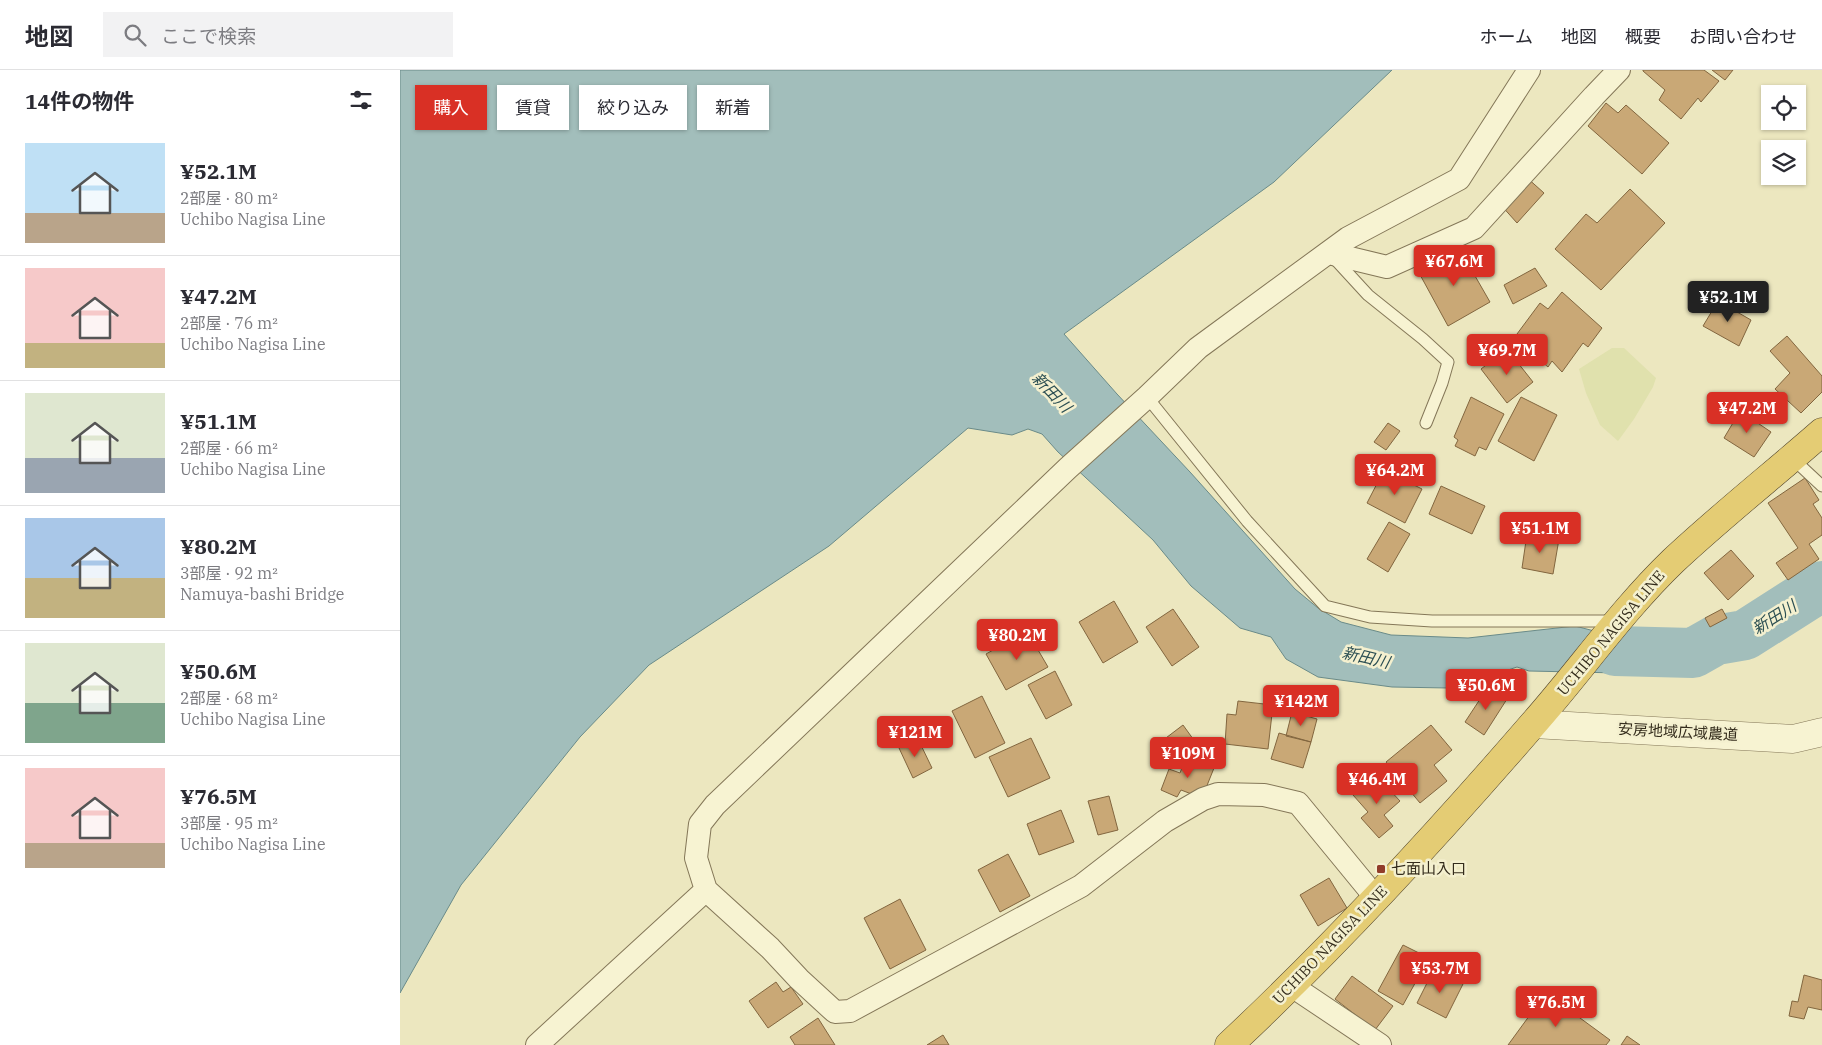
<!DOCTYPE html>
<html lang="ja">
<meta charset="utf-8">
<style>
:root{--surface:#fff;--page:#f2f2f3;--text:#2b2b33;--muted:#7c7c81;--line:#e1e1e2;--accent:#d93025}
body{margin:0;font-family:"IBM Plex Serif","Noto Sans JP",serif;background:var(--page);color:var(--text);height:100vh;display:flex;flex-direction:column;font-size:19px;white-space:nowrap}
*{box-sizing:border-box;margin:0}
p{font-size:16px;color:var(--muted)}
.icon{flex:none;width:28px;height:28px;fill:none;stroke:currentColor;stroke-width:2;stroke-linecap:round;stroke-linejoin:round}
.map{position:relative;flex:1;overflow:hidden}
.panel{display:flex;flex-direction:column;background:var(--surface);width:400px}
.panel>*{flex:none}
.guide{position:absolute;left:15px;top:15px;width:475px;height:45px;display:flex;gap:10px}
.buttons{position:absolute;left:1361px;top:15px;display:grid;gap:10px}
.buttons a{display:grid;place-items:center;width:45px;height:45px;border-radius:0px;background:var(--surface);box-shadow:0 1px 4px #0004;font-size:25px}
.price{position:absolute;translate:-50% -42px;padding:0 11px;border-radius:5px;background:var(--accent);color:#fff;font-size:16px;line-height:32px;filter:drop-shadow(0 1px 2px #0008)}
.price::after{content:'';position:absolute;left:50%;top:30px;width:15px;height:11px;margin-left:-8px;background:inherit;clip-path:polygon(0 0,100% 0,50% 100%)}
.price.current{background:#222;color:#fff}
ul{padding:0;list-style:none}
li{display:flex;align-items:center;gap:15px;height:125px;padding:0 25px}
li+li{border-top:1px solid var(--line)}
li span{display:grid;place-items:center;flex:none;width:140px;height:100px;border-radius:0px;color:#555}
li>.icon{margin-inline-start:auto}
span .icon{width:60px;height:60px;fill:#fffc;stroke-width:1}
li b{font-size:21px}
h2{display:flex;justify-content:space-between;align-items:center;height:60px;padding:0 25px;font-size:21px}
.tag{padding:0 18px;border-radius:0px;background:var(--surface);box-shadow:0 1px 4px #0004;font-size:18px;line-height:45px}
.tag.current{background:var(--accent);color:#fff}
header{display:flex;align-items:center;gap:30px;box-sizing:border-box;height:70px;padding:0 25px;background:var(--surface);border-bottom:1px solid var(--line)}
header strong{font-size:24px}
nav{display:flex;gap:28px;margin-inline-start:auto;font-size:18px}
.search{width:350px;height:45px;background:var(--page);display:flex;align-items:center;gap:12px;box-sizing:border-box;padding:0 18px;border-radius:0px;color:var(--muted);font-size:19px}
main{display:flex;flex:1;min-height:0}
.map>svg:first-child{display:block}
.farmland{fill:#e0e1ad}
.water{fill:#a2bebb;stroke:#6a8b89}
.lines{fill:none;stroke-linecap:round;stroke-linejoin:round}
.river{stroke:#a2bebb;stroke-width:50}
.building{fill:#c9a876;stroke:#82663f}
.service-casing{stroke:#847758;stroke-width:13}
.minor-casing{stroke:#847758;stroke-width:24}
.tertiary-casing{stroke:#847758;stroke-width:29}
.trunk-casing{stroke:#52452d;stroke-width:29}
.service{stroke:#f7f3d2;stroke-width:11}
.minor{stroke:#f7f3d2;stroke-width:22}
.tertiary{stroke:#f7f3d2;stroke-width:28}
.trunk{stroke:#e4cc74;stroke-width:28}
.poi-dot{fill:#913c2a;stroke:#f4f0cf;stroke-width:2}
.labels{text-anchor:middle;stroke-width:5;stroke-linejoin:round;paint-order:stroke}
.street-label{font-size:15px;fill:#342c1c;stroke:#f4f0cf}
.poi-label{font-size:15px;fill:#342c1c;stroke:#f4f0cf;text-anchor:start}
.water-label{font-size:16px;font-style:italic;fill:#2c4f53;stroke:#f4f0cf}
</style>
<header>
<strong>地図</strong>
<div class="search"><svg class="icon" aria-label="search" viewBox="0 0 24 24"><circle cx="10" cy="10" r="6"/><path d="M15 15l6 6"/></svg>ここで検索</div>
<nav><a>ホーム</a><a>地図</a><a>概要</a><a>お問い合わせ</a></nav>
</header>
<main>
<section class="panel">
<h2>14件の物件<svg class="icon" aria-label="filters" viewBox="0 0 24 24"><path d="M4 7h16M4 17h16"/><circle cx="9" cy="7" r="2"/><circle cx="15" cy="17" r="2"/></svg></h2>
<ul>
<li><span style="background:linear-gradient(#bfe0f5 70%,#b9a48a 0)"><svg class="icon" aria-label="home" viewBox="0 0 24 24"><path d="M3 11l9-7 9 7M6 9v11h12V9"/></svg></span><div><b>¥52.1M</b><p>2部屋 · 80 m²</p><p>Uchibo Nagisa Line</p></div></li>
<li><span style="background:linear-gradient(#f6c9c9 75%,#c2b280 0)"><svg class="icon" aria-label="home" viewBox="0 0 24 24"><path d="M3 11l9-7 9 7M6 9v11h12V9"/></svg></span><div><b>¥47.2M</b><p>2部屋 · 76 m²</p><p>Uchibo Nagisa Line</p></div></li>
<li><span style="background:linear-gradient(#dfe7d0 65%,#9aa5b1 0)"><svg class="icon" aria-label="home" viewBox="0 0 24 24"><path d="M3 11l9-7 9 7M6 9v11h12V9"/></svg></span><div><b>¥51.1M</b><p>2部屋 · 66 m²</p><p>Uchibo Nagisa Line</p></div></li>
<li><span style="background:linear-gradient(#a9c7e8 60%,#c2b280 0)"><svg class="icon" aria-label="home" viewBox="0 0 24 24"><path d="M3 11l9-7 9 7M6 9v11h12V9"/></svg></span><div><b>¥80.2M</b><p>3部屋 · 92 m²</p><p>Namuya-bashi Bridge</p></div></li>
<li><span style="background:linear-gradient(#dfe7d0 60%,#7fa58c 0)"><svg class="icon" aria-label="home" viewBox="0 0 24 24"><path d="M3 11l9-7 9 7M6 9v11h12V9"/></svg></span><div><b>¥50.6M</b><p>2部屋 · 68 m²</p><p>Uchibo Nagisa Line</p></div></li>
<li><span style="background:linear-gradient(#f6c9c9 75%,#b9a48a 0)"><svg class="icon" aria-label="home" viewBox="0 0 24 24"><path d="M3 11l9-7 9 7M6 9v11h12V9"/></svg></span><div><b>¥76.5M</b><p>3部屋 · 95 m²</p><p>Uchibo Nagisa Line</p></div></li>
</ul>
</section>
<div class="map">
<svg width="1422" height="975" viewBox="0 0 1422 975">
<rect width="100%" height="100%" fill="#ece7bf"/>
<path class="farmland" d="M1212 278H1224L1256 308 1253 317 1234 349 1218 371 1200 355 1186 323 1179 299Z"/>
<path class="water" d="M0 0H992L874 112 664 264 717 324 790 402 895 519 918 538 941 552 991 565 1068 568 1175 556 1233 571 1283 577 1285 592 1219 603 1129 601 1117 597 1090 606 1048 618 992 617 918 607 886 589 871 567 840 558 791 516 753 470 658 382 642 364 628 359 612 365 568 358 429 476 249 595 180 667 61 815 0 923Z"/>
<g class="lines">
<path class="river" d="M1215 581 1293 583 1316 570 1345 565 1422 516"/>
</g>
<path class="building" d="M1243 0H1304L1319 11 1301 32 1298 28 1281 49 1259 30 1265 20 1243 1Z
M1312 0H1333L1325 10Z
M1206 33 1218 43 1226 35 1269 73 1242 104 1188 56Z
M1125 106 1144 123 1117 153 1100 134Z
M1230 119 1265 153 1201 220 1155 179 1186 144 1197 153Z
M1059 178 1090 232 1048 256 1018 201Z
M1135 198 1147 216 1113 234 1104 215Z
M1162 222 1202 258 1188 277 1183 273 1162 302 1152 291 1148 297 1114 268 1140 233 1148 239Z
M1318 231 1351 250 1339 276 1303 256Z
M1387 266 1422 306V322L1401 343 1375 319 1390 303 1370 281Z
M1107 279 1133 312 1107 333 1081 299Z
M1071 327 1104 344 1086 380 1079 377 1075 386 1055 376 1058 370 1054 367Z
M1121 327 1157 345 1134 391 1098 371Z
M1340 341 1371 362 1354 387 1324 368Z
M988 353 1000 361 986 380 974 372Z
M984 400 1022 419 1005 453 967 433Z
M1405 408 1419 430 1413 434 1422 448V465L1409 474 1419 489 1388 510 1376 493 1398 478 1368 433Z
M1041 416 1085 436 1072 464 1029 444Z
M989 452 1010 464 988 502 967 489Z
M1127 464 1159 469 1153 504 1122 498Z
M1331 480 1354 506 1328 530 1304 503Z
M714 531 738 572 703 593 679 552Z
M773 539 799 577 772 596 746 557Z
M1322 539 1327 548 1310 557 1305 548Z
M627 561 648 597 606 620 586 584Z
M655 601 672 635 646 649 628 615Z
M1088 617 1107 629 1084 665 1065 652Z
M582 626 605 673 575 688 552 641Z
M838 631 873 635 868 679 825 674 827 644 836 645Z
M892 642 917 649 911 672 886 666Z
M783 655 796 673 771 692 758 674Z
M1031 655 1052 680 1034 695 1047 711 1020 733 986 692Z
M879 663 911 672 903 698 871 689Z
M631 668 650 708 608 727 589 687Z
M518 669 532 698 513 708 499 678Z
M786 687 814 698 802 728 781 720 777 727 761 720 769 699 780 703Z
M975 704 1000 731 984 745 993 756 979 768 961 748 968 742 953 725Z
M709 726 718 760 698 765 688 731Z
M661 740 674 772 639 785 627 754Z
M608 784 630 826 600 842 578 800Z
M929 808 947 838 918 856 900 825Z
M500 829 526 880 490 899 464 848Z
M1003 875 1029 888 1003 935 978 921Z
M1034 899 1063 914 1046 948 1017 933Z
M1404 905 1422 910V940L1408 937 1404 949 1389 946 1392 931 1398 932Z
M952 906 993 936 975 960 935 929Z
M376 912 383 922 391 917 403 934 368 958 349 931Z
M1146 923 1210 970 1206 975H1108Z
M418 948 435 975H395L390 967Z
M543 965 549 975H527Z
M1227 966 1240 975H1221Z"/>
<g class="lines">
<g class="service-casing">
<path id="service" d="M934 188 968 225 1023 269 1048 292 1042 313 1026 353
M747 327 847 451 925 536 970 547 1032 551H1215
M1392 388 1422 416"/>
</g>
<g class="minor-casing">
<path id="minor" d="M929 183 987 197 1074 158 1194 26 1219 0
M976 828 898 733 864 725 818 724 803 729 765 751 681 816 450 941 435 942 399 909 370 878 306 820 296 788 300 754 315 735 668 398 747 327 798 278 948 168 1059 109 1129 0
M892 916 980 975
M137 975 306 820"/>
</g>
<g class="tertiary-casing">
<path id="tertiary" d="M1134 654 1393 669 1422 662"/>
</g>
<g class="trunk-casing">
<path id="trunk" d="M829 975C937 874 1037 765 1133 654 1180 601 1222 540 1273 491 1321 446 1373 405 1422 362"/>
</g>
<use href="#service" class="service"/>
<use href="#minor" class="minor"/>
<use href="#tertiary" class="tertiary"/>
<use href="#trunk" class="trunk"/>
</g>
<rect class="poi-dot" x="976" y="794" width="10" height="10" rx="2.5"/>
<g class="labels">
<g class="street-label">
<text transform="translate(1211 563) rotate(-50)" y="5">UCHIBO NAGISA LINE</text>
<text transform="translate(1278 662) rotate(3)" y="5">安房地域広域農道</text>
<text transform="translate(930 875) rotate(-46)" y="5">UCHIBO NAGISA LINE</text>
</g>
<g class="poi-label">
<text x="991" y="804">七面山入口</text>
</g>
<g class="water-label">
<text transform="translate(652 322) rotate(46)" y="6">新田川</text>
<text transform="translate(1374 547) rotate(-32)" y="6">新田川</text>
<text transform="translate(966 587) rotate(13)" y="6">新田川</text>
</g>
</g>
</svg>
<div class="buttons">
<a><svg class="icon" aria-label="locate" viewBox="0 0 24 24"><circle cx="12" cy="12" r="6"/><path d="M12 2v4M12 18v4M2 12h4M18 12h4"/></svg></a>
<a><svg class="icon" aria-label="layers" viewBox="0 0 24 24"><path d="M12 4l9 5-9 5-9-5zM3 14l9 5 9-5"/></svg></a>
</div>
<b class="price" style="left:1054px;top:217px">¥67.6M</b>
<b class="price current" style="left:1328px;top:253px">¥52.1M</b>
<b class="price" style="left:1107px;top:306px">¥69.7M</b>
<b class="price" style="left:1347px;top:364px">¥47.2M</b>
<b class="price" style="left:995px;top:426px">¥64.2M</b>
<b class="price" style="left:1140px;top:484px">¥51.1M</b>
<b class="price" style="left:617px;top:591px">¥80.2M</b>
<b class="price" style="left:1086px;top:641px">¥50.6M</b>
<b class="price" style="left:901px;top:657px">¥142M</b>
<b class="price" style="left:515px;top:688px">¥121M</b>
<b class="price" style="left:788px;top:709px">¥109M</b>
<b class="price" style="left:977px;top:735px">¥46.4M</b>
<b class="price" style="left:1040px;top:924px">¥53.7M</b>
<b class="price" style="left:1156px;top:958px">¥76.5M</b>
<div class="guide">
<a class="tag current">購入</a>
<a class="tag">賃貸</a>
<a class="tag">絞り込み</a>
<a class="tag">新着</a>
</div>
</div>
</main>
